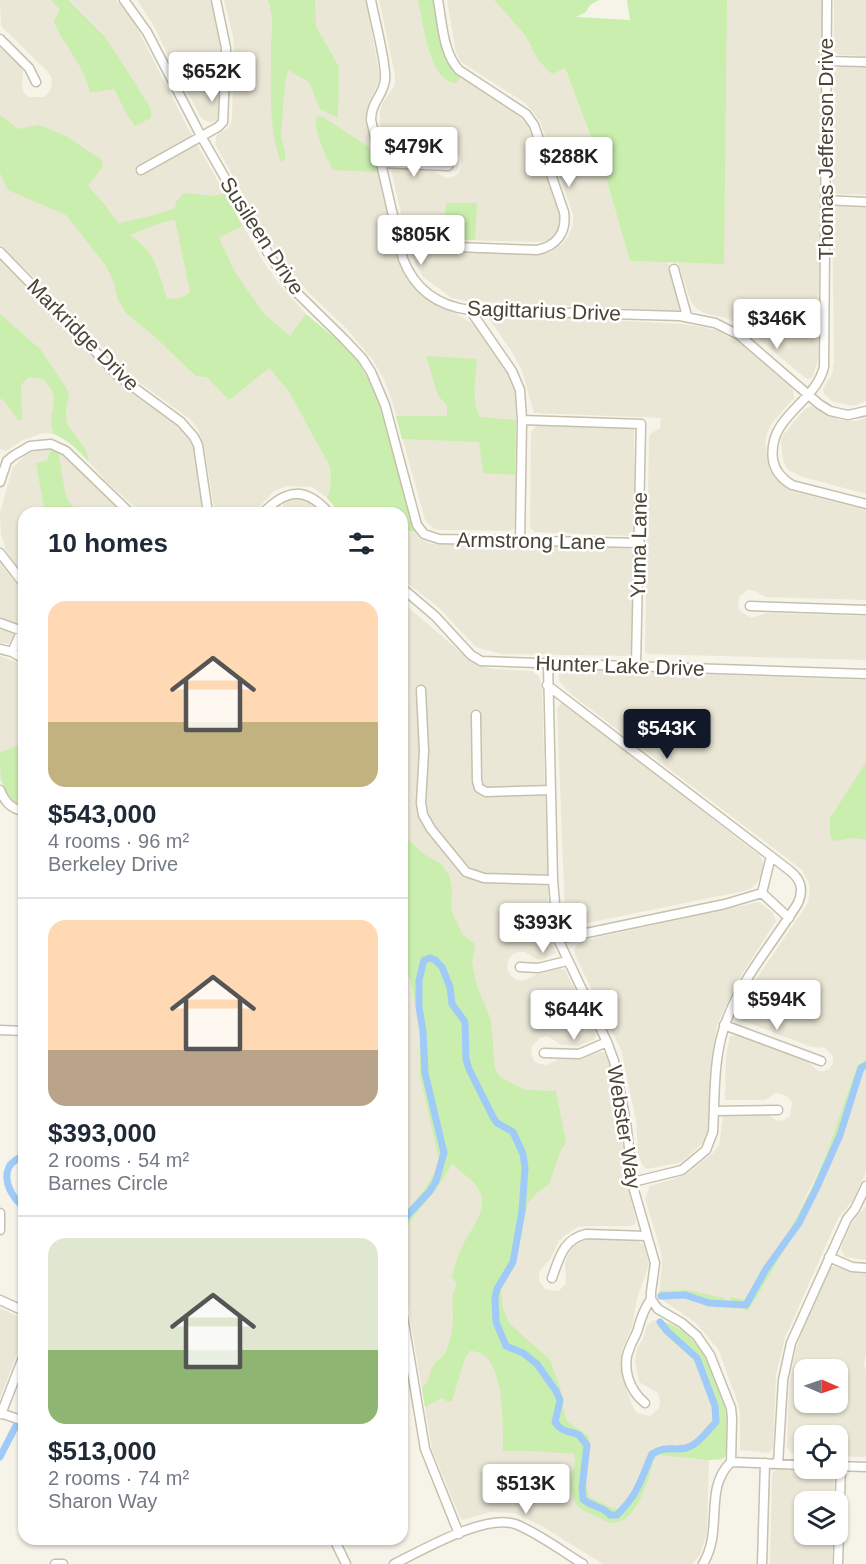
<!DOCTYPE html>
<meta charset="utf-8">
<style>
:root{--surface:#fff;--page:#f6f6f7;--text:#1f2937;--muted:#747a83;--line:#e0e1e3;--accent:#111827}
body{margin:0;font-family:Arial,sans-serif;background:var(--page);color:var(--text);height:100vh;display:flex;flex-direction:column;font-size:22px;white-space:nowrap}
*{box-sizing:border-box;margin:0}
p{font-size:20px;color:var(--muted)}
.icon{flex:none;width:33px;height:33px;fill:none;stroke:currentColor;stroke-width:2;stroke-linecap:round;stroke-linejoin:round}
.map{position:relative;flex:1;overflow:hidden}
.side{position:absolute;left:18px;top:507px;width:390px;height:1038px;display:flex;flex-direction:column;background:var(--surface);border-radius:18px;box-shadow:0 2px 4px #0004}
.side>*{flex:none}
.needle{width:39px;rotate:92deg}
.fabs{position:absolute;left:794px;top:1359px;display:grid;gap:12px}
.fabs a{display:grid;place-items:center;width:54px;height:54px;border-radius:12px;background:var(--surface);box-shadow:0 2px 4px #0004;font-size:30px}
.price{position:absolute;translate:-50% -51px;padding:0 14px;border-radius:6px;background:#fff;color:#222;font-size:20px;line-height:39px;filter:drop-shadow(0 2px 3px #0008)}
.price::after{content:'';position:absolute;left:50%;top:36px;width:18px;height:14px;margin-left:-9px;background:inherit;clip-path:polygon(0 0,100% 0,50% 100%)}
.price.active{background:var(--accent);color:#fff}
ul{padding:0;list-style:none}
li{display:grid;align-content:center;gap:12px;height:318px;padding:0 30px}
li+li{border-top:2px solid var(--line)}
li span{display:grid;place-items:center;height:186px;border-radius:18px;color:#555}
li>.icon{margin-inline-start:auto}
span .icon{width:108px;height:108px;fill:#fffc;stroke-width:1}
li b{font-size:26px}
h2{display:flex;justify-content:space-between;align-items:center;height:72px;padding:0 30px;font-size:26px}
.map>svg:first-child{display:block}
.residential{fill:#ebe7d7;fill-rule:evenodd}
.green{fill:#caeeae;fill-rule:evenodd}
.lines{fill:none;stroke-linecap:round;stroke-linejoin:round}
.canal{stroke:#a0caf8;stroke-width:7}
.minor-casing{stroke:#c6c0ad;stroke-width:11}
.minor{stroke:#fff;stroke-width:8}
.labels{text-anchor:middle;stroke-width:5;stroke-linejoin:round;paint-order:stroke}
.street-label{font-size:21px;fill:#4b4536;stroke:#fff}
</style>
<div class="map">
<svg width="866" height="1564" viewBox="0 0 866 1564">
<rect width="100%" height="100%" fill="#f6f4e9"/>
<path class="residential" d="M0 0H116L135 24 189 130 263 261 279 284 306 314 269 367 288 390 330 467 331 480 330 493 327 498 312 487 287 486 274 491 254 513H215L204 447 198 429 190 419 126 373 70 312 0 245V47L20 66 23 72 22 87 24 93 29 97H44L50 91 52 84 51 77 47 71 1 26Z
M137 0H210L216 19 221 54 218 117 216 120 211 123 202 119 175 70 155 28Z
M224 0H366L380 79 368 105 367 127 395 245 401 263 437 303 477 326 511 374 516 393 515 526 513 529 509 531 438 530 434 529 425 520 392 401 384 379 372 359 344 326 310 294 286 267 267 237 215 144 217 135 228 128 231 123 232 117 234 55 233 36Z
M379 0H433L444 56 451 68 461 77 515 111 530 128 560 215 557 234 552 239 540 242 410 239 406 236 391 170 396 168 432 170 446 178 453 177 459 173 462 165 460 156 455 152 447 151 429 158 391 157 388 153 380 123V111L383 102 395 85V75Z
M447 0H539L604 171 630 261 668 262 681 305 680 309 676 311 466 301 452 298 423 277 412 256V253L416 250 537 254 551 252 561 245 568 237 573 225V214L540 121 525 103 461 62 456 53Z
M727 0H823L818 360 813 376 809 379 805 378 758 338 740 325 727 318 707 314 698 310 691 302 678 263H724V133Z
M834 0H866V56L839 55 834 51Z
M841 66 866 67V195L837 194 832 189 834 70Z
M837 206 866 208V401L853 406 833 402 824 394 823 388 832 374 834 362 832 210Z
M0 259 50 308 118 381 140 399 178 423 187 432 196 455 204 513H141L107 482 77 449 63 438 54 434 43 433 21 441 6 451 0 449Z
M491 314 684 324 704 327 718 331 745 347 793 389 794 398 773 422 768 431 765 442 770 470 776 480 792 491 866 510V600L766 597 755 591 748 590 740 596 738 604 740 611 751 618 767 613 866 616V660L647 654 645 651 649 439 650 434 660 428 661 418 534 413 522 371 512 352 490 320 488 316Z
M811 406 840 420 856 421 866 418V494L803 477 788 470 784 463 782 452 781 441 783 435 805 409Z
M537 425 631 428 634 430 635 531 633 534 630 536 535 532 530 528 531 432Z
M47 447 61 452 123 513H24V573L15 564 6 550 1 534 0 512 13 467 28 453Z
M297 498 311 501 321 513H283V503L290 499Z
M415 531 420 539 432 544 630 548 636 556 633 648 631 653 628 656 501 654 476 647 438 607 402 579V532Z
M0 563 24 593V613L12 640 8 644 0 643Z
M402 602 465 656 480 666 496 669 532 671 539 677 542 688 549 928 556 953 541 960 536 959 525 952H519L513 954 508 960 507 968 510 975 517 980H525L537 974 559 968 565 970 596 1032V1036L593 1040 578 1046 562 1045 547 1036 540 1038 532 1046 531 1053 534 1061 540 1064 547 1065 558 1059H578L600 1052H604L608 1058 621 1134 629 1193 636 1220 635 1224 631 1226H587L578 1227 567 1234 559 1241 551 1258 539 1272V1281L545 1289 553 1291 560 1290 566 1283 565 1262 568 1255 572 1247 579 1242 589 1239 638 1241 644 1245 649 1264 637 1299 632 1327 622 1349V1377L633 1407 637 1413 650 1416 659 1408 660 1401 658 1393 639 1382 635 1362 636 1351 643 1338 647 1325 653 1320 669 1323 698 1345 725 1406 726 1455 721 1460H709L707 1534 700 1555 692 1564H603L540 1525 514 1513 490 1512 463 1520 460 1517 432 1450 402 1270Z
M0 656 16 662 24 669V806L12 801 0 780Z
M563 669 866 680V1060L857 1066 826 1155 790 1229 744 1300 731 1304 748 1310 801 1220 825 1172 842 1134 860 1077 866 1069V1172L854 1199 838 1218 785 1338 776 1375 773 1447 769 1453 740 1450V1414L738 1403 718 1349 695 1322 662 1300 659 1295 662 1263 661 1253 645 1198 650 1186 686 1175 713 1153 719 1145 723 1115 767 1114 778 1121 784 1120 790 1116 792 1103 788 1097 782 1094 776 1093 765 1100H725L726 1056 730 1036 737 1035 808 1062 818 1071H824L829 1069 833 1063V1056L825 1048 812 1047 741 1020 737 1015 749 990 808 903 810 885 802 870 572 695 559 681V671Z
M561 703 565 704 760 856 763 862V871L757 883 752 888 744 891 577 925 570 923 565 915 557 709Z
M759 902 773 913 776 921 738 980 717 1025 711 1067 707 1135 705 1141 682 1162 647 1169 643 1166 638 1154 636 1121 621 1050 575 955 574 949 581 941Z
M866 1206V1260L845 1257 841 1250 842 1245 852 1223Z
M835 1266 858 1273 866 1274V1355L864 1365 866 1371V1456L864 1457 837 1456V1436H804V1454L791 1453 787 1447 789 1385 796 1349 804 1326 831 1267ZM804 1370H837V1402H804Z
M0 1308 24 1319V1336L0 1398Z
M778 1468 831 1470 834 1472V1501L804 1502V1534L833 1535 832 1564H770L772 1473Z"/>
<path class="green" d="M51 0H68L105 37 123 64 151 109V118L135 126 127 115 114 89 90 93C85 65 63 46 54 21L60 10Z
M268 0H315L316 26 339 67 338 118 320 109 309 82 288 70 285 82 281 136 285 153V160L281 162C268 128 271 87 271 51 271 31 275 20 268 0Z
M418 0H433C439 27 439 58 461 77L456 83C429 82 423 21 418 0Z
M494 0H599L590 5 586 12 576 17 630 20 627 0H727L724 264 630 261 604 171 565 68 552 74 539 61 525 35Z
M0 115 18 129 39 125 66 136 102 160 103 166 88 186 106 206 118 223 151 216 175 208 176 202 184 193 214 196 225 193 242 226 219 238 235 272 264 314 290 336 306 314 342 344 357 360 368 379 378 401 415 531 402 532V513H340L327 498C332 489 331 478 330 467L288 390 269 368 229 400 207 377 196 376 155 337 126 313 117 298 114 283 106 266 66 215 8 190 0 173ZM175 220 190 292C182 298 178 300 167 298 157 269 157 254 130 235L163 222Z
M317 116 323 117 373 150 378 172 333 170C327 158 312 129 317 116Z
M446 203H477L475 240 444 239Z
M0 314 40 349 65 386 69 394 66 410 67 424 86 450 89 462C78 450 68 440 54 434 44 409 66 404 43 379L29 377 21 385 22 420H18L5 402 0 398Z
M426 356 477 359C476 376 471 401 480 417L516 420 515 475 483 473 479 442 402 439 396 416H447V405L438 396Z
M54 448 58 450 65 493 67 499 78 513H45L36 463 47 461 49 454Z
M20 744 24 749V806C0 800 0 773 0 753Z
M866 762V840L853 838 834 841 830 836V818Z
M402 834 424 854 441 864 449 875 452 889 451 910 463 935 475 944 472 962 477 986 491 1020 495 1069 500 1077 525 1090 556 1091 566 1143 561 1150 549 1184 537 1193 528 1203 515 1262 501 1289 503 1308 509 1323 550 1360 560 1387 565 1417 568 1422 589 1436 590 1449 585 1478 589 1497 612 1508 618 1509C635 1495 639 1474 648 1455 666 1444 663 1450 680 1448 695 1446 715 1428 716 1413L694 1359 664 1334 657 1320C695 1325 718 1374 725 1408 728 1423 726 1440 726 1455L724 1458 709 1460 659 1455 654 1459C649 1478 637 1523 613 1523 607 1523 601 1519 596 1516 587 1512 578 1510 574 1500 565 1480 578 1469 574 1454L534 1451H503C503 1426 506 1349 470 1351L465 1358 452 1401 448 1402 442 1398 425 1407 422 1387C432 1379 427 1377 432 1368 436 1360 444 1358 447 1349 451 1339 453 1323 453 1312 452 1301 451 1295 457 1285L452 1276C455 1267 457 1257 461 1249 470 1228 493 1208 476 1185 469 1177 459 1171 452 1163 439 1191 417 1208 402 1234V1216L424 1190 435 1172 439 1160 420 1076V1028L410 978 402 967Z
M866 1060V1069L860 1077C838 1161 793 1236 748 1311L731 1304 730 1297 744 1300 790 1229 810 1191 826 1155 857 1066Z
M687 1290 725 1298 724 1306 687 1297 662 1300 659 1291Z"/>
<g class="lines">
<path class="canal" d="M24 1155C19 1158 11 1162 9 1167 2 1181 13 1199 24 1207
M402 1221 430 1191 436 1181 444 1153 425 1073 423 1031 419 1007V980L424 960 430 958 435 960 442 967 450 987 452 1004 465 1022 466 1059 469 1069 493 1117 497 1123 513 1132 523 1154 525 1168 522 1211 513 1262 497 1289 495 1298 496 1322 506 1346 523 1353 537 1364 556 1391 560 1400 555 1422C562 1433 568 1430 579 1435L587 1445 582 1488 583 1499C591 1507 603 1506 610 1515H617C639 1493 640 1481 652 1454 666 1445 672 1451 686 1448 699 1444 707 1431 716 1422L715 1406 697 1358 667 1331 660 1322
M661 1296 685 1295 709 1303 746 1305 766 1269 799 1223 817 1187 840 1135 861 1068 866 1065
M0 1457 24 1410"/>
<g class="minor-casing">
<path id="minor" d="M124 0 147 32 201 136 268 253 291 287 344 339 362 358 371 372 385 405 417 525 424 534 439 539 640 543
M371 0C374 18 387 64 385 80 383 96 371 102 371 120L403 259C415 290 438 306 470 310L680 316 715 323 739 335 819 404 830 411 848 415 866 411
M827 0 824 367C815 404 767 416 773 460 775 472 782 479 792 485L866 504
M0 39 29 68 36 82
M826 61 866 62
M381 163 448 166
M141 170 218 127 223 122 226 48 216 0
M825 200 866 202
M399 245 537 250C557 246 567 232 564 212L534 125 526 114 459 70C443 53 442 22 438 0
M0 252 76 330 117 375 181 422 194 437 198 445 208 513
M674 269 687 316
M470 310 512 371 520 390 522 420 520 542
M522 420 641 424 636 666
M0 482 7 461 13 456 30 446 51 444 66 451 130 513
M263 513C287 488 306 487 329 513
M0 553 24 584
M402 588 435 616 471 655 481 661 866 674
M750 606 866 610
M0 623 22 631
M0 649 12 652 24 659
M12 652 24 626
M548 663 553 880 558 939 607 1042 614 1061 626 1122 634 1190 655 1263 651 1292V1299L658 1309 682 1323 697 1336 710 1355 731 1408 732 1418 731 1462
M547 685 789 870C801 879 804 889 798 903 774 942 741 979 726 1022 713 1056 715 1096 713 1132L706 1150 682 1170 633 1182
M421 690 424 751 421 803 423 815 431 829 466 872 484 878 553 880
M476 715 477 781 479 788 486 792 551 790
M0 790C5 802 11 809 24 811
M762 893 771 856
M558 939 725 904 762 893 789 918
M520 967 538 968 567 961
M724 1025 821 1061
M0 1030 24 1031
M544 1053 579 1054 607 1042
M714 1111 778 1110
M0 1213V1230
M829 1257 852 1267 866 1268
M552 1278C559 1259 563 1239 586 1234L647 1236
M0 1300 24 1311
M402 1311 425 1449 459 1534
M645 1403C629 1390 621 1367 630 1347 632 1341 636 1336 638 1329 641 1317 644 1309 651 1299
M0 1413 24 1421
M1 1414 24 1355
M731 1462 804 1465
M778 1464 783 1380 791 1343 847 1219 855 1209 866 1186
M837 1466 866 1467
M334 1539 346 1564
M55 1564H63
M394 1564C423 1550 484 1514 515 1524 537 1532 563 1552 583 1564
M703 1564C724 1529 703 1489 731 1462
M762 1564 765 1463
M838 1564 841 1466"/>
</g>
<use href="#minor" class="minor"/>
</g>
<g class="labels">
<g class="street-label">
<text transform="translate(826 149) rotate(-90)" y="7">Thomas Jefferson Drive</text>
<text transform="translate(262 236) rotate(57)" y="7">Susileen Drive</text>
<text transform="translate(544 311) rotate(2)" y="7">Sagittarius Drive</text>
<text transform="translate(83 335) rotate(45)" y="7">Markridge Drive</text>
<text transform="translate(531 541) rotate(1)" y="7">Armstrong Lane</text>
<text transform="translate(639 545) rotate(-89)" y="7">Yuma Lane</text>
<text transform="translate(620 666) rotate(2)" y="7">Hunter Lake Drive</text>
<text transform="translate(624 1127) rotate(81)" y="7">Webster Way</text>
</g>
</g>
</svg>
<div class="fabs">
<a><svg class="needle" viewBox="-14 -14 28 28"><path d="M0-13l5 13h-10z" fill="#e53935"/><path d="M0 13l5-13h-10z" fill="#747a83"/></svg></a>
<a><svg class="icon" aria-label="locate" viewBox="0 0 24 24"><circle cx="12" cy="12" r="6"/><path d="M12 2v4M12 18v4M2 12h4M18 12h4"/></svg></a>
<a><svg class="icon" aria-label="layers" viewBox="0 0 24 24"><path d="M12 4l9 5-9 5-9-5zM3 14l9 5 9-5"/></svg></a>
</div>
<b class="price" style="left:212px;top:103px">$652K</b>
<b class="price" style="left:414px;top:178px">$479K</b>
<b class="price" style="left:569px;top:188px">$288K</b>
<b class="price" style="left:421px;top:266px">$805K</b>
<b class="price" style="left:777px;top:350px">$346K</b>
<b class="price active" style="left:667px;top:760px">$543K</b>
<b class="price" style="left:543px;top:954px">$393K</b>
<b class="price" style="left:777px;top:1031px">$594K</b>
<b class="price" style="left:574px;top:1041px">$644K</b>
<b class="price" style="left:526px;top:1515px">$513K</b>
<section class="side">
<h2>10 homes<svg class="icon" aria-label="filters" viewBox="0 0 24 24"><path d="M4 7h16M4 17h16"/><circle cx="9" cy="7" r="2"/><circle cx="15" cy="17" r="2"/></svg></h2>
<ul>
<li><span style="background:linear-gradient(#ffd9b3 65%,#c2b280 0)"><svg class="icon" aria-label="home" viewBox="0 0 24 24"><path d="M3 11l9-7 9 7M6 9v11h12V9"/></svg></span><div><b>$543,000</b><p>4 rooms · 96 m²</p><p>Berkeley Drive</p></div></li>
<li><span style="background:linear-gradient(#ffd9b3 70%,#b9a48a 0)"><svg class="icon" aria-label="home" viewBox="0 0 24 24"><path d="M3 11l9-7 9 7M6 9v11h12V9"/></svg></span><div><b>$393,000</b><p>2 rooms · 54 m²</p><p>Barnes Circle</p></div></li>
<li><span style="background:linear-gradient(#dfe7d0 60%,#8fb573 0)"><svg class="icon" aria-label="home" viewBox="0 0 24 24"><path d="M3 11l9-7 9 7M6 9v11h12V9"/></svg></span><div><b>$513,000</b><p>2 rooms · 74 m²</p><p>Sharon Way</p></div></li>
</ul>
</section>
</div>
